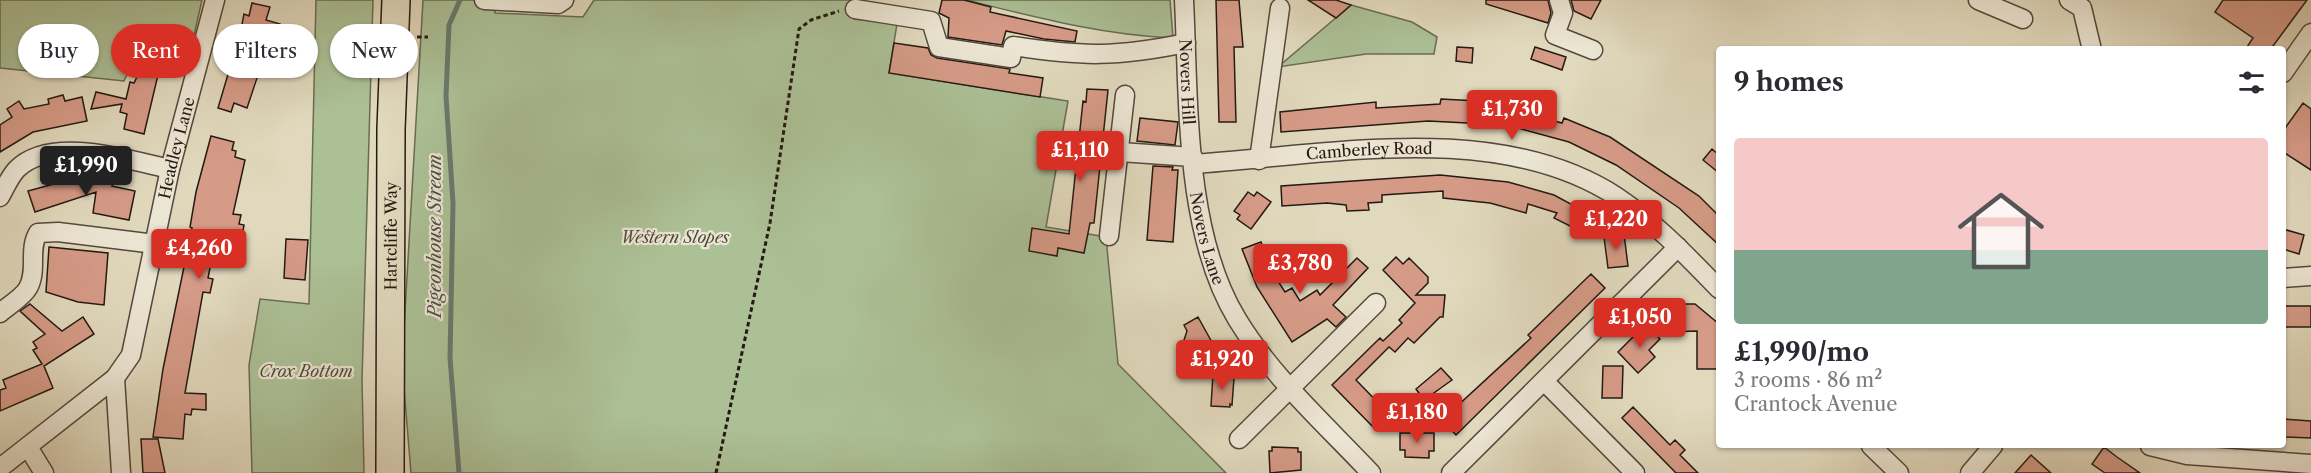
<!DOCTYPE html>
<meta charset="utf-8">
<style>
:root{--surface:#fff;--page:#f2f2f3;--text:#2b2b33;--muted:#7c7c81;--accent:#d93025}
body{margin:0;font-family:"Libre Caslon Text",serif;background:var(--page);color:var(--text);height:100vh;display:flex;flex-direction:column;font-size:22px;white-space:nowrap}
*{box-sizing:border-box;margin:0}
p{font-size:20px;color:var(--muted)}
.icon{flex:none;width:33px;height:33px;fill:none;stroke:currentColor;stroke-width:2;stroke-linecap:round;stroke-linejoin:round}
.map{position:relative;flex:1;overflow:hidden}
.side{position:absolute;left:1716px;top:46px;width:570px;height:402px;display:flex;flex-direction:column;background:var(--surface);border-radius:6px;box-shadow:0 2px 4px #0004}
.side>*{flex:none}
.guide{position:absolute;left:18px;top:24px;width:570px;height:54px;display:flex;gap:12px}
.price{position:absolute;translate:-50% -51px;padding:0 14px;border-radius:6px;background:var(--accent);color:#fff;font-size:20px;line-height:39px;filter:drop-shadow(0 2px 3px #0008)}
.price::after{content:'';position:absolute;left:50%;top:36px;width:18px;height:14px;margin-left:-9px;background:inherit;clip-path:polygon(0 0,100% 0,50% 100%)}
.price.selected{background:#222;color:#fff}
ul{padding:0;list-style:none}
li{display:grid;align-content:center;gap:12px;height:318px;padding:0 18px}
li span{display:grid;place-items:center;height:186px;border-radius:6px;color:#555}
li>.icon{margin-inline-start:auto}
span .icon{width:108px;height:108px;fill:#fffc;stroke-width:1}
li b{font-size:26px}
h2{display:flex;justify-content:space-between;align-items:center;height:72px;padding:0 18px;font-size:26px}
.tag{padding:0 21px;border-radius:27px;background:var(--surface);box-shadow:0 2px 4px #0004;font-size:21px;line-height:54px}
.tag.selected{background:var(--accent);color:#fff}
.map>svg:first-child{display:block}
.green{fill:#acc096;stroke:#686c54;stroke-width:1.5}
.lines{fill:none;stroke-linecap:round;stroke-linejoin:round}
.stream{stroke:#687a6f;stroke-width:5}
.building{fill:#d69b87;stroke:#251913;stroke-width:1.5}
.minor-casing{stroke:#54493e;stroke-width:21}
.highway-casing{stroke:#251913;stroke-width:30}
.path{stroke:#251913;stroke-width:3;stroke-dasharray:4.5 3;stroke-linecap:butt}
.minor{stroke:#ece6d4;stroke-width:18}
.highway{stroke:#e1d9bd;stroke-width:27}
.labels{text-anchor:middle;stroke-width:4.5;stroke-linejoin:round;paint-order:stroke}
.street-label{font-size:16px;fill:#251913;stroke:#ece6d4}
.park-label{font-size:16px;font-style:italic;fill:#4e4b3a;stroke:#ece6d4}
.water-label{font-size:18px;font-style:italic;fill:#4c5149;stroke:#ece6d4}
</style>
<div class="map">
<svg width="2311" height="473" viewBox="0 0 2311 473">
<rect width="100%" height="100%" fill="#e1d9bd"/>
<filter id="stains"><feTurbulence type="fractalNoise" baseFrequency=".00333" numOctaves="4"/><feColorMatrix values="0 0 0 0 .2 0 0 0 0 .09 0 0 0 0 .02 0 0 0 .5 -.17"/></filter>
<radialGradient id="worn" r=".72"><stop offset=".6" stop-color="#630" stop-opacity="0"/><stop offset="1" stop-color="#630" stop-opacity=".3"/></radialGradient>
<path class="green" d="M0 0H202L190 53 145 35 124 81 0 68Z
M316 0H373L362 380 364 473H252L249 365 260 299 309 304Z
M423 0H495V13L583 17 594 0H856L854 19 897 24 889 73 1068 101 1046 227 1106 237 1118 364 1226 473H411L402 364Z
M966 0H1170L1173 38C1102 35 1035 17 966 0Z
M1351 5 1412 22 1437 37 1434 54H1366L1278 67Z"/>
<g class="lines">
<path class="stream" d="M459 473 450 358 453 203 446 96 449 25 460 0"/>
</g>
<path class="building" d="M942 0H964L991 7 990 12 1077 31 1075 42 1044 39 1006 31 1002 45 948 37 949 18 939 13Z
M1216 0H1239L1243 47H1234L1236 122H1219Z
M1308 0H1336L1351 5 1336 18Z
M1486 0H1548L1551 13 1548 23 1486 4Z
M1571 0H1601L1591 19 1574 11Z
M2223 0H2307L2270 50H2245L2253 38 2215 12Z
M252 3 270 7 266 20 280 24 275 43 271 42 267 57H264L247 108 234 103 231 112 218 108 234 54 236 55 244 14 249 16Z
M894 43 928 48 931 55 937 58 1010 69 1009 73 1043 78 1040 97 889 73Z
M1457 47 1473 48 1472 63 1456 61Z
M1535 47 1566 57 1562 70 1531 59Z
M149 51 167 59 157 79 144 134 124 129 127 114 120 112 122 104 91 109 96 92 126 99 130 82 134 83Z
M1087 89 1108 90 1094 223H1090L1084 253 1058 248 1057 256 1029 251 1032 228 1069 234 1083 101 1086 102Z
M63 95 65 101 82 97 87 121 33 132 0 152V125L12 117 7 109 19 101 24 109 49 104 48 99Z
M1441 99 1496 102 1495 105 1562 123 1564 118 1610 137 1699 196 1719 216V245L1679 208 1616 165 1569 142 1507 125 1428 121 1281 132 1280 112 1376 102V108L1440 104Z
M2303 103 2311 109V170L2283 152V131Z
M1140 118 1178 122 1175 145 1137 141Z
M211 136 234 142 232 150 236 151 235 157 245 160 233 214 241 215 239 224 244 225 239 253 214 248 208 278 213 279 210 293 203 292 185 393 206 394V410L192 409 191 415 185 414 183 439 153 437 163 369 192 228 190 227 196 192Z
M1712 149 1719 155V173L1703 160Z
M1153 166 1173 167 1172 170H1178L1173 242 1147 240Z
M1440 175 1508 182 1554 195 1597 218 1595 224 1588 222 1583 230H1578L1554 218 1557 213 1528 204 1526 213 1490 203 1443 198V191L1382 195V202L1368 203 1369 210 1347 211 1346 205 1327 203 1282 206 1281 186Z
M83 176 84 183H115L112 186 135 191 129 220 93 213 96 192 35 212 28 191Z
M1248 192 1254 196 1257 192 1271 202 1251 229 1237 219 1240 215 1234 211Z
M2283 229 2304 235 2299 254 2283 249Z
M1624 234 1628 266 1608 268 1604 237Z
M286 239 308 240 305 280 284 278Z
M1261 242 1274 275 1285 292 1292 288 1300 301 1317 290 1320 295 1357 258 1368 268 1333 305 1346 317 1336 327 1327 319 1292 342 1257 287 1242 249Z
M49 247 108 253 104 305 78 302 46 292Z
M1396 257 1403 264 1409 258 1428 277V283L1416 295H1445L1443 317H1440L1414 343 1408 338 1395 352 1389 347 1356 380 1389 414 1374 428 1332 385 1380 338 1383 341 1402 323 1399 320 1415 303 1383 270Z
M1591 274 1605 288 1456 435 1442 420 1531 338 1528 335Z
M30 304 62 331 83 317 94 334 44 366 53 388 0 411V390L6 388 3 380 42 364 33 350 37 348 33 342 45 334 20 311Z
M1666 304H1695L1719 324V369H1697V331L1667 332Z
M2283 306H2311V327H2283Z
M1198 317 1219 355 1204 363 1194 344 1180 352 1187 331 1184 325Z
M1646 324 1660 339 1649 350 1655 357 1638 373 1618 352Z
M1603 366H1623L1622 398H1602Z
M1441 368 1452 380 1424 400 1416 389Z
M1213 374 1230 375V378H1234L1232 405 1230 404V407L1211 406Z
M1633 407 1670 445 1675 440 1685 450 1680 455 1698 473H1676L1622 418Z
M2283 419 2311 421V438L2283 437Z
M1400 433H1434V451H1429V458L1405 457V450H1400Z
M141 439H158L165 473H143Z
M1272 447 1298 448V452H1301V470L1270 473 1269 451H1272Z
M2104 447 2117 457 2140 473H2105L2092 464Z
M2031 455 2051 473H2015Z"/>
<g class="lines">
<g class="minor-casing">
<g id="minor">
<path d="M484 0 558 4 564 0"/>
<path id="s1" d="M1184 0C1189 100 1184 232 1237 319 1272 377 1325 424 1371 473"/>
<path d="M1559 0 1563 13 1555 35 1593 50"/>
<path d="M1978 0 2023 19"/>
<path d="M2069 0 2082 8 2092 50"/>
<path d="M855 9 931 21 939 47 1011 58 1013 46C1082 57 1118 57 1186 43"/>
<path d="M2283 73 2311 33"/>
<path d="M1120 152 1193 157"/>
<path d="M1259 160 1280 8"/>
<path id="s2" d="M1193 164C1327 155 1498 119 1617 197 1656 223 1687 256 1719 289"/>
<path d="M0 197C5 188 10 176 17 169 51 135 129 160 170 169"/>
<path d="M1109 236 1125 95"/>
<path d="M2283 278 2311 276"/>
<path d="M0 313C8 306 23 297 28 288 38 270 28 250 38 233L58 232 155 244"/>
<path d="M115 378 121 473"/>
<path d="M1545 382 1635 473"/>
<path d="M1239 439 1376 303"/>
<path d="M1871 446 1899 473"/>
<path d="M2150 446 2187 455 2311 464"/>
<path d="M28 447 44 473"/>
<path id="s3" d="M0 468 115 378 131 355 170 169 215 0"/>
<path d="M1451 473 1678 247"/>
<path d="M1970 473 1993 446"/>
</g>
</g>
<g class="highway-casing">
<g id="highway">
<path id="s4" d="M390 473 391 129 396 0"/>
</g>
</g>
<path class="path" d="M417 37H428
M716 473 770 223 799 29 811 20 839 11"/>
<use href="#minor" class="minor"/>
<use href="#highway" class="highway"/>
</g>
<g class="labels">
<g class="street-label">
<text dy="6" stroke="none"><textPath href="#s1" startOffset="82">Novers Hill</textPath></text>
<text dy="6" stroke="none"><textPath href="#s3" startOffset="386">Headley Lane</textPath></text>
<text dy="6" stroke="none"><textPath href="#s2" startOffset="177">Camberley Road</textPath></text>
<text dy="6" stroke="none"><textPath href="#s4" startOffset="237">Hartcliffe Way</textPath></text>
<text dy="6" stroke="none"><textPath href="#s1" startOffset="240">Novers Lane</textPath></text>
</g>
<g class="park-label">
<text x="675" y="243">Western Slopes</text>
<text x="306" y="377">Crox Bottom</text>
</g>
<g class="water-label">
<text transform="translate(435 236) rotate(-90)" y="6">Pigeonhouse Stream</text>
</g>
</g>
<rect width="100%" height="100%" filter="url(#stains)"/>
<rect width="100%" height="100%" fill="url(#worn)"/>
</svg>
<b class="price" style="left:1512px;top:141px">£1,730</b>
<b class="price" style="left:1080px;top:182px">£1,110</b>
<b class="price selected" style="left:86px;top:197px">£1,990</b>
<b class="price" style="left:1616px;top:251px">£1,220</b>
<b class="price" style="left:199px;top:280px">£4,260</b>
<b class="price" style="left:1300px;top:295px">£3,780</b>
<b class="price" style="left:1640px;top:349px">£1,050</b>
<b class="price" style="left:1222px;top:391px">£1,920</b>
<b class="price" style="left:1417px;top:444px">£1,180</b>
<div class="guide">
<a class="tag">Buy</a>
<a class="tag selected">Rent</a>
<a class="tag">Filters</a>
<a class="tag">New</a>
</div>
<section class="side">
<h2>9 homes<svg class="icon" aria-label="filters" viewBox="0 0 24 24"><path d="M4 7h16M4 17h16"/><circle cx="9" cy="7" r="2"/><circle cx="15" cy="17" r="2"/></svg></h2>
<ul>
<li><span style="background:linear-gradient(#f6c9c9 60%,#7fa58c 0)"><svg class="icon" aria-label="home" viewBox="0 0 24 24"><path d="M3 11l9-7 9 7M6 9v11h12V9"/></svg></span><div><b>£1,990/mo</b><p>3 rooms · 86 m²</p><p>Crantock Avenue</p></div></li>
</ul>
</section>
</div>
